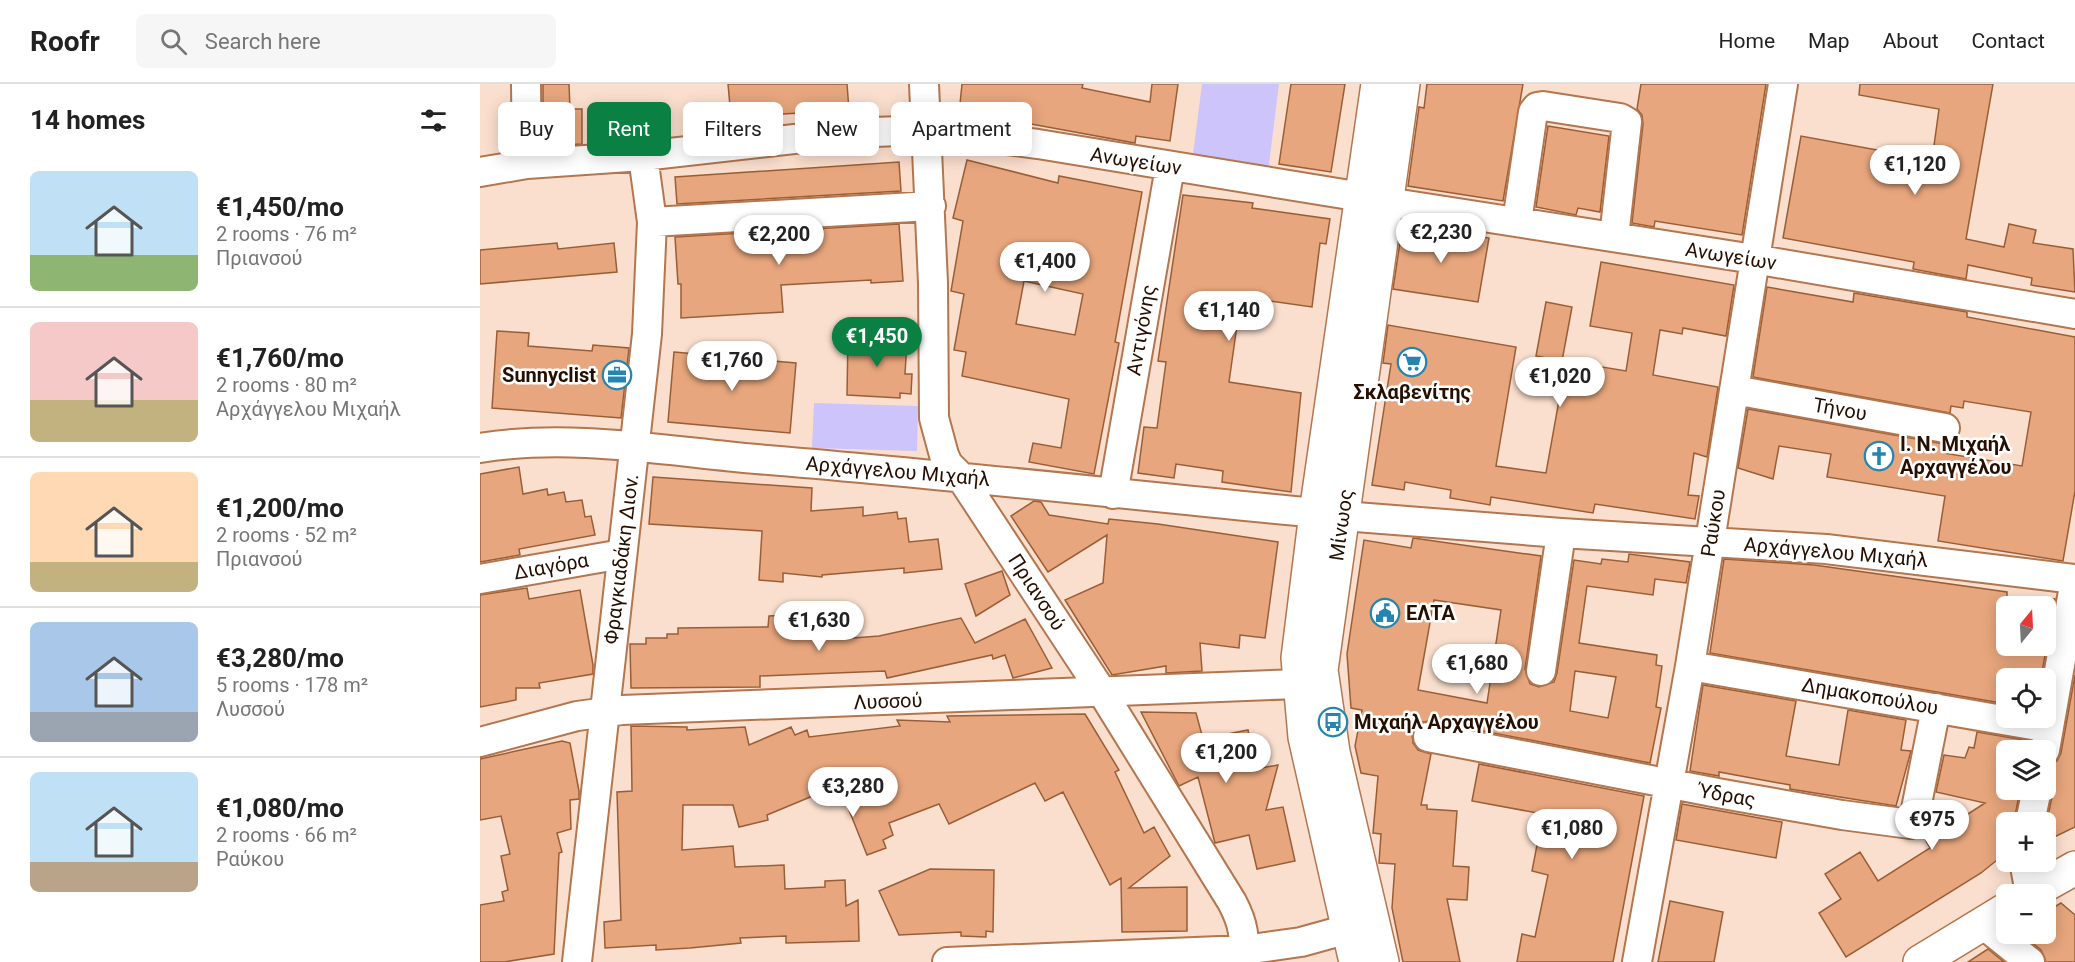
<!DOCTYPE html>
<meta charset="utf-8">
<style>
:root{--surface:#fff;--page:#f6f6f6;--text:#222;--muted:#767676;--line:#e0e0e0;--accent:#0b8043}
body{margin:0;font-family:Roboto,sans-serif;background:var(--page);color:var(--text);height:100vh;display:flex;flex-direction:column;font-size:22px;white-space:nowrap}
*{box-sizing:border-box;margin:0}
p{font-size:20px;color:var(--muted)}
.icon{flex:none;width:33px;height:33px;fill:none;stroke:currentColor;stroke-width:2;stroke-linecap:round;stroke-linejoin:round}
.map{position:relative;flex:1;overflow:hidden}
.sheet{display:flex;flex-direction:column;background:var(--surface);width:480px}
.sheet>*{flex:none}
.guide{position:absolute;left:18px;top:18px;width:570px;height:54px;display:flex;gap:12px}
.needle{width:39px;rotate:18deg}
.buttons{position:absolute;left:1516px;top:512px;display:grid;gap:12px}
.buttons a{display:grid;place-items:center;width:60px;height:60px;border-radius:9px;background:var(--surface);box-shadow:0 3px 15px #0003;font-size:30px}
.price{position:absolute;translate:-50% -51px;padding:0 14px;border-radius:21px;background:#fff;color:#222;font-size:20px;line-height:39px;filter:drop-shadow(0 2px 3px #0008)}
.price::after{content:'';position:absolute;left:50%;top:36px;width:18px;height:14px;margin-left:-9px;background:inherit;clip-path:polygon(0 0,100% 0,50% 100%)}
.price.selected{background:var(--accent);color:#fff}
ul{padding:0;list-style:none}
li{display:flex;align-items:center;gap:18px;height:150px;padding:0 30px}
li+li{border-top:2px solid var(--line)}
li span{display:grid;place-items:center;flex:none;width:168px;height:120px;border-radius:9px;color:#555}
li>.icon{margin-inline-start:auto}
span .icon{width:72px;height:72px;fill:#fffc;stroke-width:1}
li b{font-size:26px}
h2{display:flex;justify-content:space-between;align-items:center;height:72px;padding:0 30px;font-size:26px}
.tag{padding:0 21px;border-radius:9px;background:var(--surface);box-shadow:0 3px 15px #0003;font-size:21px;line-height:54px}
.tag.selected{background:var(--accent);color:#fff}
header{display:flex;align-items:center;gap:36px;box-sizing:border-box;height:84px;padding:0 30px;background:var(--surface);border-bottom:2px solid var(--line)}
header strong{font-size:28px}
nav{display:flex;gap:33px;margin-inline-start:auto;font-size:21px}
.search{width:420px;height:54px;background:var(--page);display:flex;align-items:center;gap:15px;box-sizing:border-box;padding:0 21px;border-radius:9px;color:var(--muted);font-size:22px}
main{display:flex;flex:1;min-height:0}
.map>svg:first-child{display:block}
.green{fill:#cdc4fb}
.building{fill:#e7a67d;stroke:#9a5e37;stroke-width:1.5;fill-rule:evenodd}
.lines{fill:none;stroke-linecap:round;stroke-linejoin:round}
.street-casing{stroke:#b3764e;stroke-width:32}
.secondary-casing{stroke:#b3764e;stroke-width:36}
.street{stroke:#fff;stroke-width:28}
.secondary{stroke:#fff;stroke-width:33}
.labels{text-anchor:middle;stroke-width:5;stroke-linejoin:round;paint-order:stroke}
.street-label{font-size:20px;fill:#260e01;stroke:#fff}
.poi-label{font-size:20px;font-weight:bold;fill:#260e01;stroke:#fff;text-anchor:start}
</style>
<header>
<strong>Roofr</strong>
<div class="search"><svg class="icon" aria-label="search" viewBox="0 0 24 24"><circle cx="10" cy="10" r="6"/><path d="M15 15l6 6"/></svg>Search here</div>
<nav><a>Home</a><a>Map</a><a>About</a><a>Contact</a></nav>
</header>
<main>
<section class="sheet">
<h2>14 homes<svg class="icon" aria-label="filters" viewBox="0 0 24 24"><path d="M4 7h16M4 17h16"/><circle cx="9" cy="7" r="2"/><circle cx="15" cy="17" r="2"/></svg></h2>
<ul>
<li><span style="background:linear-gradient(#bfe0f5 70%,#8fb573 0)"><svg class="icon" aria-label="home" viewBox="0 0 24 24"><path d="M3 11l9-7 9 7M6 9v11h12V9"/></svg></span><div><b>€1,450/mo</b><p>2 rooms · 76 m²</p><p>Πριανσού</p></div></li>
<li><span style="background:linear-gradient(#f6c9c9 65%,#c2b280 0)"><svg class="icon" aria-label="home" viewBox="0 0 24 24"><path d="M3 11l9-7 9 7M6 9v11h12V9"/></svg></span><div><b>€1,760/mo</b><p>2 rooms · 80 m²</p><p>Αρχάγγελου Μιχαήλ</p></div></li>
<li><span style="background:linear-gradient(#ffd9b3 75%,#c2b280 0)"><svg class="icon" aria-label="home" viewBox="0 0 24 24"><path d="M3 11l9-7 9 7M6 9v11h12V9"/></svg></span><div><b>€1,200/mo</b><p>2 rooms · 52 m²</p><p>Πριανσού</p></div></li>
<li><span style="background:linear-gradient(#a9c7e8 75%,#9aa5b1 0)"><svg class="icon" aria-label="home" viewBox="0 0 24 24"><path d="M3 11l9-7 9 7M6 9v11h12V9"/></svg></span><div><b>€3,280/mo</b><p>5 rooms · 178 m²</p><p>Λυσσού</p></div></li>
<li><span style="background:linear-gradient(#bfe0f5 75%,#b9a48a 0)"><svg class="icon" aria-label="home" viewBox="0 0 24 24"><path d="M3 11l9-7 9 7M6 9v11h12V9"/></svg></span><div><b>€1,080/mo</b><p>2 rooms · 66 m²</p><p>Ραύκου</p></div></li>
</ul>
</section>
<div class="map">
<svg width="1595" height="878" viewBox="0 0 1595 878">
<rect width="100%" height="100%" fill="#fbdfce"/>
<path class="green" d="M722 0H799L788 88 712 78Z
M334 319 438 322 437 367 332 364Z"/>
<path class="building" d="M63 0H89L90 25H102V60L63 62Z
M248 0H367L369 26 251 33Z
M482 0H603L602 4 670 18 672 0H698L690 57 656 52 655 59 518 34V38L499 36 500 22 480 20Z
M811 0H865L851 88 799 80Z
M947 0H1043L1023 117 928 102 939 23 944 24Z
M1161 0H1286L1262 151 1175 137 1174 143 1152 139 1163 40 1162 31 1157 25Z
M1380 0H1513L1486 155 1524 163 1529 140 1556 146 1553 159 1593 165 1595 208 1551 201 1552 194 1488 181 1486 195 1433 185 1434 178 1303 154 1321 52 1452 76 1459 25 1379 11Z
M1068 42 1129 52 1120 128 1098 124 1096 131 1056 123Z
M487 76 578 99 579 92 662 108 635 258 639 259 614 390 549 378 553 359 581 364 589 315 482 292 486 268 474 266 484 210 471 207 483 137 473 134ZM544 197 603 210 595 251 536 240Z
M419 78 421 107 197 120 195 93Z
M703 111 773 119 772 124 850 135 846 160 840 159 832 223 761 213 749 298 821 309 811 408 742 398 743 387 696 380 694 394 658 389 664 343 677 344 686 278 678 277Z
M419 140 423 197 391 199V196L301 201 303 228 201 234V200H198L195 153Z
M922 145 951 150 952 145 1009 154 998 218 913 205Z
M77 159 78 165 134 159 137 188 0 200V166Z
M1121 178 1254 201 1246 252 1203 244 1202 250 1180 246 1173 291 1238 303 1227 373 1214 369 1208 411 1219 412 1215 435 1115 420 1113 429 1011 413 1010 421 970 414 971 406 925 398 924 406 892 401 911 280 903 279 908 241 1036 263 1016 382 1066 389 1086 277 1146 287 1152 249 1110 242Z
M1287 203 1373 218 1374 209 1487 228V233L1595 253V407L1583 477 1458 457 1465 412 1347 393 1351 370 1299 362 1293 395 1258 384 1268 325 1464 360 1463 369 1542 382 1551 328 1484 317 1483 324 1471 322 1470 329 1273 293Z
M1066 218 1092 223 1082 277 1056 272Z
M17 247 49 249 48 262 112 267 113 261 149 264 141 334 12 324Z
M368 252 427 256 425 290H432L431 310 420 309V314L367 311Z
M194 268 316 279 310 349 188 338Z
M39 383 43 410 67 405 68 411 84 408 86 418 102 416 105 433 111 432 115 451 39 465 40 471 0 478V390Z
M173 393 332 404 331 427 383 423V432L417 428 418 435 426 434 429 458 458 455 462 485 424 489V484L342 491V493L303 489V498L279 496 282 447 169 440Z
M554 417 561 418 569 431 628 440 629 435 678 440 798 458 785 554 760 551 759 564 720 559 722 587 686 589V582L632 591 585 516 623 499 627 451 568 488 531 432Z
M933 454 1061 472 1045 585 1050 600 1059 603 1074 598 1077 589 1094 476 1121 480 1122 475 1148 478 1149 470 1210 478 1206 499 1175 495 1173 511 1107 502 1099 559 1177 571 1176 581 1182 582 1176 623 1181 624 1170 679 951 637 942 638 935 643 932 650 933 659 938 666 951 670 941 721H947V725L977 727 973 782 989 783 987 816 967 815 980 878H923L912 824 915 780 899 779 901 750 893 749 898 692 881 689 875 662 882 626 871 624 867 570 884 456 931 464ZM954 516 1021 526 1007 619 938 606ZM1095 587 1136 593 1128 634 1090 627Z
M1244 475 1334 481 1527 508V561H1566V514L1575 515 1561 594H1527V620L1230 569Z
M522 487 530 511 496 532 485 500Z
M47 504 49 515 100 506 113 581V590L59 599 60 604H36V616L0 623V511Z
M372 528 373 554 399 552 481 534 495 559 545 535 572 584 533 594 525 571 513 575 512 571 407 594 405 587 280 592V603L151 604 150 560H166V554H187V550H198V544L288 543 289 532Z
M1595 591V743L1566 757V742L1573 708 1572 699 1566 692V682L1577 677 1581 669Z
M1223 601 1316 617 1306 672 1359 681 1368 626 1426 636 1421 666 1431 667 1416 722 1310 705V701L1239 688V692L1210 687Z
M661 628 716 629 723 655 768 646 776 685 798 681 786 726 803 723 815 777 777 785 769 751 735 759 718 693 699 702Z
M605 630 639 686 635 688 664 749 674 743 690 772 649 804 707 803V847L642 848 641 794 630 801 583 708 565 717 555 699 469 740 459 720 409 739 413 751 403 756 406 764 387 771 359 701 287 731 288 736 259 743 253 721H203L202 766 253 762 255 783 304 781 305 805 345 803V797L365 796 366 822 378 816 379 857 306 859V852L260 854 261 859 210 864 176 866V861L125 864 124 838 141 836 137 708 152 707 151 642 207 643V646L265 643 269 661 311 643 315 651 327 646 329 653 420 642 417 636 470 638 467 632Z
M1497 648 1550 657 1549 666H1527V705H1540L1534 738H1527V768L1501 789 1366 873 1339 829 1361 815 1345 790 1380 768 1398 797 1450 764 1446 757 1505 719 1456 708 1464 671 1485 674 1489 663 1494 664Z
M82 657 90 659 99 707V715L90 716 91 745 77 749 82 768 79 769 74 870 24 878H0V821L24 817 22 808 28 806 21 772 30 770 21 732 0 736V675Z
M999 680 1164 712 1133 878H1037L1042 850 1055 853 1068 791 1052 787 1063 730 992 717Z
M1202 720 1302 738 1296 774 1196 756Z
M450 785 514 786 513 848 506 847V853L481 852V848L419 851 399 807Z
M1190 817 1243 828 1234 878H1178Z
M1581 819 1595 831V878H1566L1561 866 1540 849H1566V828Z
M1508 865 1524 878H1488Z"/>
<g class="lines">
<g class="street-casing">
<path id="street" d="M46 0 47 80
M444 0 453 199 454 334 464 371 468 380 480 392 622 608 752 818C763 839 767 855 760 878
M0 88 47 80 163 72 368 49 446 46 558 60 882 113
M907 118 1274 175 1595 230
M172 138 451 122
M1037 138 1053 28 1057 23 1063 22 1140 34 1147 38 1134 153
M1254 306 1465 344
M0 364C90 349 185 367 276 375 463 390 649 411 836 429
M633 410 690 83
M863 432 1081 449 1346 465 1595 495
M0 495 142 470
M1210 582 1569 644
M1061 587 1081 449
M948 653 1243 710 1362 731 1430 740 1434 735 1456 624
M0 658 97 632 142 626 819 600
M1565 666 1595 496
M1550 738 1557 705
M1544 777 1550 809
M1504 841 1550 878
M97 878 167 250 172 138 163 72
M467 878 764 866 821 858 868 845
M1157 878 1210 582 1303 0"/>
</g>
<g class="secondary-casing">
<path id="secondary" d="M1549 810 1595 784
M876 878 825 653 818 574 836 429 898 0
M902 878 853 668 841 586 923 0
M1440 878 1527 825"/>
</g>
<use href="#street" class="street"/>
<use href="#secondary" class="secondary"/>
</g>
<defs>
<g id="supermarket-ring" transform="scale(1.5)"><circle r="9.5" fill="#fff" stroke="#2585b1" stroke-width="1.5"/><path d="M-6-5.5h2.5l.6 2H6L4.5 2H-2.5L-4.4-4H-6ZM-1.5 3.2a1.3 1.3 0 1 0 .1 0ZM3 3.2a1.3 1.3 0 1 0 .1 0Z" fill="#2585b1"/></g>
<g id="office-ring" transform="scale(1.5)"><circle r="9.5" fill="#fff" stroke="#2585b1" stroke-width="1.5"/><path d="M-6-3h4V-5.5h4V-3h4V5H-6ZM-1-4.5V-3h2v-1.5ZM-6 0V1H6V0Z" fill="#2585b1"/></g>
<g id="church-ring" transform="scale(1.5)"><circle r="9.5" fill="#fff" stroke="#2585b1" stroke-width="1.5"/><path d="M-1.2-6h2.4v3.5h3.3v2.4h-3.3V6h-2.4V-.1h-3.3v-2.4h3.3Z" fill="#2585b1"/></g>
<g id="civic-ring" transform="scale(1.5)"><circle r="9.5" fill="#fff" stroke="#2585b1" stroke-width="1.5"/><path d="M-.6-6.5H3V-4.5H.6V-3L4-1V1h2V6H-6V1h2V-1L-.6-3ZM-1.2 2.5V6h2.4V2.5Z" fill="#2585b1"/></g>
<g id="bus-ring" transform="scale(1.5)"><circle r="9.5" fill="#fff" stroke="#2585b1" stroke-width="1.5"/><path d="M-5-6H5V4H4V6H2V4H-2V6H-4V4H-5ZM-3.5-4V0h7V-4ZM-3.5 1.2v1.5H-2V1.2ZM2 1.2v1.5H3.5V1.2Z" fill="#2585b1"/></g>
</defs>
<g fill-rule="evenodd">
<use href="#supermarket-ring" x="932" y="278"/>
<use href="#office-ring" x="137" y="291"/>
<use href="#church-ring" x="1399" y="372"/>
<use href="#civic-ring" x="905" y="529"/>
<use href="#bus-ring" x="853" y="638"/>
</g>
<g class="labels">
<g class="street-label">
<text transform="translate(656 77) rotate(9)" y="7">Ανωγείων</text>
<text transform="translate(1251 172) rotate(9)" y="7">Ανωγείων</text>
<text transform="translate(661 246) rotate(-80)" y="7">Αντιγόνης</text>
<text transform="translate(1360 325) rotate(10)" y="7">Τήνου</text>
<text transform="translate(418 387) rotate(5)" y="7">Αρχάγγελου Μιχαήλ</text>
<text transform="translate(1233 439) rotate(-81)" y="7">Ραύκου</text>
<text transform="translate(861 441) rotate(-82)" y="7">Μίνωος</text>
<text transform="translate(1356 468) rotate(5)" y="7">Αρχάγγελου Μιχαήλ</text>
<text transform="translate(141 475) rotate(-83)" y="7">Φραγκιαδάκη Διον.</text>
<text transform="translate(71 482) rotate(-10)" y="7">Διαγόρα</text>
<text transform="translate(557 508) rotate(57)" y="7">Πριανσού</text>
<text transform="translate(1390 612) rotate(10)" y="7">Δημακοπούλου</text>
<text transform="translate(408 617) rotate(-2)" y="7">Λυσσού</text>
<text transform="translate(1247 711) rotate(10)" y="7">Ύδρας</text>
</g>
<g class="poi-label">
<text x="116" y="298" text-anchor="end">Sunnyclist</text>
<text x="932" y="315" text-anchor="middle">Σκλαβενίτης</text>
<text x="1420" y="367">Ι. Ν. Μιχαήλ<tspan x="1420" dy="23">Αρχαγγέλου</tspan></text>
<text x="926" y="536">ΕΛΤΑ</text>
<text x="874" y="645">Μιχαήλ Αρχαγγέλου</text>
</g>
</g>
</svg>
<div class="buttons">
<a><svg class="needle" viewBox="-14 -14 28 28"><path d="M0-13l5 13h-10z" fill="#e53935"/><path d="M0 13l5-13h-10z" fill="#767676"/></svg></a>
<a><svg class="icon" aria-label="locate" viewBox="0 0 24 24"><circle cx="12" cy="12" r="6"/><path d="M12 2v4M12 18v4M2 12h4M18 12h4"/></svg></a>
<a><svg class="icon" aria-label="layers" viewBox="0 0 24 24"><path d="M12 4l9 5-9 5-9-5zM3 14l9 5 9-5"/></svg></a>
<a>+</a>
<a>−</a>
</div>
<b class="price" style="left:1435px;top:112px">€1,120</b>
<b class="price" style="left:961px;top:180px">€2,230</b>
<b class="price" style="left:299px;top:182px">€2,200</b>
<b class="price" style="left:565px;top:209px">€1,400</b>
<b class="price" style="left:749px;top:258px">€1,140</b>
<b class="price selected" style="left:397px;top:284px">€1,450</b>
<b class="price" style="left:252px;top:308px">€1,760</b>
<b class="price" style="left:1080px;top:324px">€1,020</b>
<b class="price" style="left:339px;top:568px">€1,630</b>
<b class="price" style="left:997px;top:611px">€1,680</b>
<b class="price" style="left:746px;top:700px">€1,200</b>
<b class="price" style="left:373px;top:734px">€3,280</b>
<b class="price" style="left:1452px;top:767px">€975</b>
<b class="price" style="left:1092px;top:776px">€1,080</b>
<div class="guide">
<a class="tag">Buy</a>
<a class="tag selected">Rent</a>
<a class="tag">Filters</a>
<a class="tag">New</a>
<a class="tag">Apartment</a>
</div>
</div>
</main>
